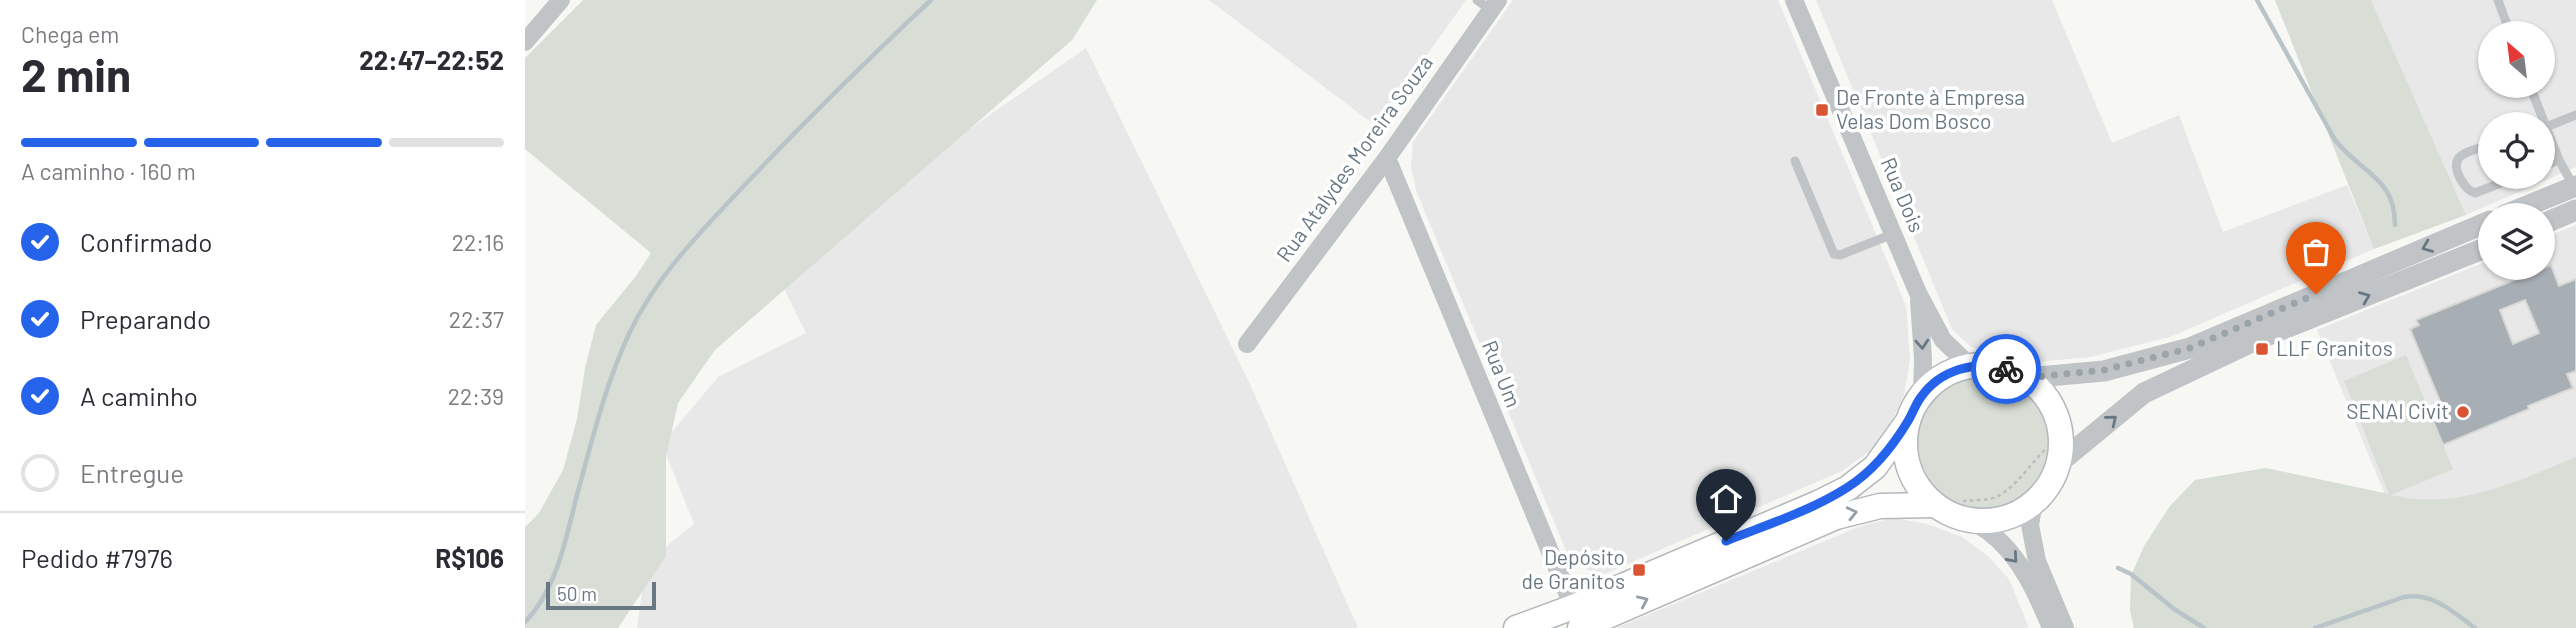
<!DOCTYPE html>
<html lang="pt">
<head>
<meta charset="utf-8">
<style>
	body { margin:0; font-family:Barlow,sans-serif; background:#f7f7f7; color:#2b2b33; height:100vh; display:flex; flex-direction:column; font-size:26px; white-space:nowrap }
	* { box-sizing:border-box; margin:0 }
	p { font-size:23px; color:#7c7c81 }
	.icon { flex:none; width:38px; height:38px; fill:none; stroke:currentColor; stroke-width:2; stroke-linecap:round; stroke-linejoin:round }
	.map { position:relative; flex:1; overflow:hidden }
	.sheet { display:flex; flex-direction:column; background:#fff; width:525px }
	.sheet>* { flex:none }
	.needle { width:46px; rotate:332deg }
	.buttons { position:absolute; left:1953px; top:21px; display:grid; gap:14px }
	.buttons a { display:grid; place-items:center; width:77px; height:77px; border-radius:50%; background:#fff; box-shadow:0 2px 5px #0004; font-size:35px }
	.scale { position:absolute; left:21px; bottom:18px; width:110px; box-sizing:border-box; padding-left:7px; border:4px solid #687883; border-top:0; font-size:19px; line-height:24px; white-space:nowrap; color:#687883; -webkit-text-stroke:5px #fff; paint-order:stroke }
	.pin { position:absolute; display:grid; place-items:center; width:60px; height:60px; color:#fff; margin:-72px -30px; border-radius:50% 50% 50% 0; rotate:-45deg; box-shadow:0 0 7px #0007 }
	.pin .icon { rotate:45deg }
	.courier { position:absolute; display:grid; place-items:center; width:70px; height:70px; margin:-35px; border:5px solid #2563eb; border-radius:50%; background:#fff; color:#222; box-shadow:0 2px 9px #0007 }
	.head em { font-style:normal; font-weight:700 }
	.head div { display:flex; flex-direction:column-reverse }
	.head { display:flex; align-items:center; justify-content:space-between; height:119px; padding:0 21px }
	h1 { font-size:46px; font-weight:700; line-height:52px }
	.bar { display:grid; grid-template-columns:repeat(4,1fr); gap:10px 7px; align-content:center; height:84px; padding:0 21px }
	.bar i { height:9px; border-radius:5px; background:#e1e1e2 }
	.bar .on { background:#2563eb }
	.bar p { grid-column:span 4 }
	.line { display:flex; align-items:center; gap:18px; padding:0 21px; border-top:2px solid #e1e1e2 }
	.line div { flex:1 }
	ol { padding:0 21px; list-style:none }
	li { display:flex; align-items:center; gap:21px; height:77px }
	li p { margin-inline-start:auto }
	li .icon { padding:7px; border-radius:50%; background:#2563eb; color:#fff; stroke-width:4 }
	li:last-child { color:#7c7c81 }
	li i { width:38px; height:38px; border:4px solid #e1e1e2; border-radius:50% }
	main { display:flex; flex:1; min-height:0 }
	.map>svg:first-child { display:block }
	.built { fill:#e7e8e7; fill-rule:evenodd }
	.green { fill:#d8ddd5 }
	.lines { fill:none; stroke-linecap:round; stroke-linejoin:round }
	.stream { stroke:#b9c4c8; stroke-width:4.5 }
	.building { fill:#a8afb4; stroke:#d8d8d6; stroke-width:2; fill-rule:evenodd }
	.secondary-casing { stroke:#b3b8bc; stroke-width:27 }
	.path { stroke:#babdbf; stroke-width:2.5; stroke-dasharray:3.5 3.5; stroke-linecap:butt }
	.service { stroke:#c0c4c7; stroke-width:9 }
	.minor { stroke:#c0c4c7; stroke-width:18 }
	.tertiary { stroke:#c0c4c7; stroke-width:21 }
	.secondary { stroke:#fff; stroke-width:24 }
	.oneway { stroke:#687883 }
	.oneway2 { stroke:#95a0a8 }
	.done { stroke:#9aa4ab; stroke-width:7; stroke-dasharray:0 12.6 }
	.route { stroke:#2563eb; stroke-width:9 }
	.poi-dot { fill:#d95432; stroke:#fff; stroke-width:2.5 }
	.labels { text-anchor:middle; stroke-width:7; stroke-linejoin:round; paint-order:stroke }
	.poi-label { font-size:21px; fill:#687883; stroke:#fff; text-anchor:start }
	.street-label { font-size:21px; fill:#687883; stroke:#fff }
</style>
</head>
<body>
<main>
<section class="sheet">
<div class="head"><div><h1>2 min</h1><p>Chega em</p></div><em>22:47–22:52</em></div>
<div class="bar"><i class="on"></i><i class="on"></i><i class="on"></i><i></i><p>A caminho · 160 m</p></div>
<ol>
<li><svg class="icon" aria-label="check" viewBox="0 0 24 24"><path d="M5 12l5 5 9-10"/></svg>Confirmado<p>22:16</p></li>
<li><svg class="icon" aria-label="check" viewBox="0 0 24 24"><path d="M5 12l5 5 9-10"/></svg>Preparando<p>22:37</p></li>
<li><svg class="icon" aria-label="check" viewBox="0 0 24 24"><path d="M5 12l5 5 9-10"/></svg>A caminho<p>22:39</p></li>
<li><i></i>Entregue</li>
</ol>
<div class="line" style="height:91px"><div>Pedido #7976</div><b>R$106</b></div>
</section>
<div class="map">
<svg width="2051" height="628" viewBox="0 0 2051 628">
	<rect width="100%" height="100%" fill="#f7f7f4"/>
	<!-- built -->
	<g class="built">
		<polygon points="684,0 941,0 851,126"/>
		<polygon points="988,0 1253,0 1381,306 1385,360 1379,395 1364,427 1351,447 1317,471 1075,576 1045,560 892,193 886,167 888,142"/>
		<polygon points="1291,0 1527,0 1587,143 1654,115 1698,232 1822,185 1849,249 1645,337 1565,357 1511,362 1446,347 1427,329"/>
		<path d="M1846 0H2051V167L1941 215ZM1965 33H2018V86H1965ZM1965 124H2018V177H1965Z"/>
		<polygon points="561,48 723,380 833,628 112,628 121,563 169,524 137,444 193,377 281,333 248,266"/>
		<polygon points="2051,225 2051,493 1887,560 1792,330 1965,260 1965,268 2018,268 2018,238"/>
		<polygon points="1369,518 1402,524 1437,537 1463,556 1484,579 1504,628 1091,628 1336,526"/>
	</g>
	<!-- green -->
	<g class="green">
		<polygon points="58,0 572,0 547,40 190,350 153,403 141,456 141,556 93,628 0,628 0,527 14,513 38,470 52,419 60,368 71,325 111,276 126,253 0,149 0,58"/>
		<polygon points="1750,0 1846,0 1941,215 1849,249"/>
		<path d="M1881 355 1928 469 1866 495C1931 511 1993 481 2051 457V628H1609L1605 610 1606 576 1619 546 1645 506 1670 480 1741 468 1864 494 1819 381Z"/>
		<circle cx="1458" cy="443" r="65"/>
	</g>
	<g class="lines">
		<!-- stream -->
		<g class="stream">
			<path d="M1732 0 1810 140C1836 173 1870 177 1870 225"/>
			<polyline points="1593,568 1606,574 1649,609 1679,628"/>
			<path d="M0 622C32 589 41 538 52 495 67 441 80 385 104 334 130 278 173 235 214 191 276 125 340 62 406 0"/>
			<path d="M1790 628 1879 597C1908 592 1928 612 1950 628"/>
		</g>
	</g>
	<!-- building -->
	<path class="building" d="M2026 265 2034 286 2051 279V371L2042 374 2048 388 2003 406 2004 409 1918 445 1906 416 1919 411 1885 329 1894 325 1891 320ZM2000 300 2014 333 1988 344 1975 310Z"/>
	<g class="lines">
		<!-- secondary casing -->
		<g class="secondary-casing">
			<g id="secondary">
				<circle cx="1458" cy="443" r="78"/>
				<polyline points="991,628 1048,607 1293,503 1323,488 1350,467 1383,421"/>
				<polyline points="1055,628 1311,517 1355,506 1410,505"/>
			</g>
		</g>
		<!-- path -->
		<path class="path" d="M1438 501C1448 500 1461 501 1471 497 1496 485 1508 456 1531 441"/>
		<!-- service -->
		<g class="service">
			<polyline points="952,0 966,10"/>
			<polyline points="1973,0 1985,33"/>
			<polyline points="2005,86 2034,160 2049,187"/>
			<polyline points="2021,127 2051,115"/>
			<path d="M1965 145C1957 148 1938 151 1933 159 1927 170 1940 190 1950 193L1991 177"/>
			<polyline points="2018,152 2023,164"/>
			<polyline points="1270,161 1309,254 1315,255 1368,234"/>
			<polyline points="2018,166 2034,160"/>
		</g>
		<!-- minor -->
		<g class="minor">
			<polyline points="1269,0 1393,293 1418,340 1445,366"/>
			<polyline points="0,42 36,0"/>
			<polyline points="862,158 1048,607"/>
			<polyline points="1394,300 1398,359 1397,396"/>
			<polyline points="722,344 862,158 973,0"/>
			<polyline points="1509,502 1505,525 1512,561 1540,628"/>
			<path d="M1434 517C1444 522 1456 525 1464 532 1495 555 1512 594 1526 628"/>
		</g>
		<!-- tertiary -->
		<g class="tertiary">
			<polyline points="1980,215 2051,186"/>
			<polyline points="2018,224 2051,210"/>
			<polyline points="1501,378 1579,371 1665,348 1965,221"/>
			<polyline points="1534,463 1619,393 1731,340 1965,246"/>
		</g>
		<!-- secondary -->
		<use href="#secondary" class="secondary"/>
	</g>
	<!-- one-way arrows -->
	<defs><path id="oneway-chevron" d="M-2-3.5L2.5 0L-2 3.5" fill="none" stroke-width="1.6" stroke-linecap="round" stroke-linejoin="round" transform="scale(1.75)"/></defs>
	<g class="oneway">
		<use href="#oneway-chevron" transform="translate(1902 247) rotate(158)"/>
		<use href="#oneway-chevron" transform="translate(1840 297) rotate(-22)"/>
		<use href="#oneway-chevron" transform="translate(1397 344) rotate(86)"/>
		<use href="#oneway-chevron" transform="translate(1587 420) rotate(-39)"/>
		<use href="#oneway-chevron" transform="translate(1488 558) rotate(49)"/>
	</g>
	<g class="oneway2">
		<use href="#oneway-chevron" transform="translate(1327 513) rotate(-13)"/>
		<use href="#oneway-chevron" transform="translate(1118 601) rotate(-24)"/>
	</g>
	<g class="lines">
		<!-- done -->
		<polyline class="done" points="1481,369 1501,378 1579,370 1665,348 1791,294"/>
		<!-- route -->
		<path class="route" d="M1201 541C1241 525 1286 511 1323 487 1348 471 1368 446 1383 421 1388 413 1390 405 1396 397 1415 370 1450 360 1481 369"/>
	</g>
	<!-- markers -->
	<g class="poi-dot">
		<rect x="1290" y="103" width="14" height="14" rx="3.5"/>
		<rect x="1730" y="342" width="14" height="14" rx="3.5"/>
		<circle cx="1938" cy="412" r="7"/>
		<rect x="1107" y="563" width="14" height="14" rx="3.5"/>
	</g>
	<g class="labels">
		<!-- poi labels -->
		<g class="poi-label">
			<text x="1311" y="105">De Fronte à Empresa<tspan x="1311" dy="24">Velas Dom Bosco</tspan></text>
			<text x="1751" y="356">LLF Granitos</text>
			<text x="1924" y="419" text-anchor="end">SENAI Civit</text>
			<text x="1100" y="565" text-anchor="end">Depósito<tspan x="1100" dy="24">de Granitos</tspan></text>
		</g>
		<!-- street labels -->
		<g class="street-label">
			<text transform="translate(830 159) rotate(-54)" y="7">Rua Atalydes Moreira Souza</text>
			<text transform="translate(1377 195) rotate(67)" y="7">Rua Dois</text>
			<text transform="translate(976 374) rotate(68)" y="7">Rua Um</text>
		</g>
	</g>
</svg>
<div class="buttons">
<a><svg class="needle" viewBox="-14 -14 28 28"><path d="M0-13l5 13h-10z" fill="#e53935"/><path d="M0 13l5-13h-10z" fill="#7c7c81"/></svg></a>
<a><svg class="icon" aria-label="locate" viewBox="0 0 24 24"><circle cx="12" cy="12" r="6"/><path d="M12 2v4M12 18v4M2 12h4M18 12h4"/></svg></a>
<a><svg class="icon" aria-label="layers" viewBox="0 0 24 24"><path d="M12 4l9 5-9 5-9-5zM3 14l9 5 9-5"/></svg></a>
</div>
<div class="scale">50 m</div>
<div class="pin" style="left:1791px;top:294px;background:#ea580c"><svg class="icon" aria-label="bag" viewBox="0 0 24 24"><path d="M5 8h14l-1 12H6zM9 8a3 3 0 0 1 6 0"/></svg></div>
<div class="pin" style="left:1201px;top:541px;background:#1f2937"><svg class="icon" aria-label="home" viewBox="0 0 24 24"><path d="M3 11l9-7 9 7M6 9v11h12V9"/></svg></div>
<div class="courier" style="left:1481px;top:369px"><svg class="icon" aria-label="bike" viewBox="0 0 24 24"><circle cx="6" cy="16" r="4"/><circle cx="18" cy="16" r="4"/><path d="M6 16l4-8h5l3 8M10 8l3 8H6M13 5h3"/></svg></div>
</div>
</main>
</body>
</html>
